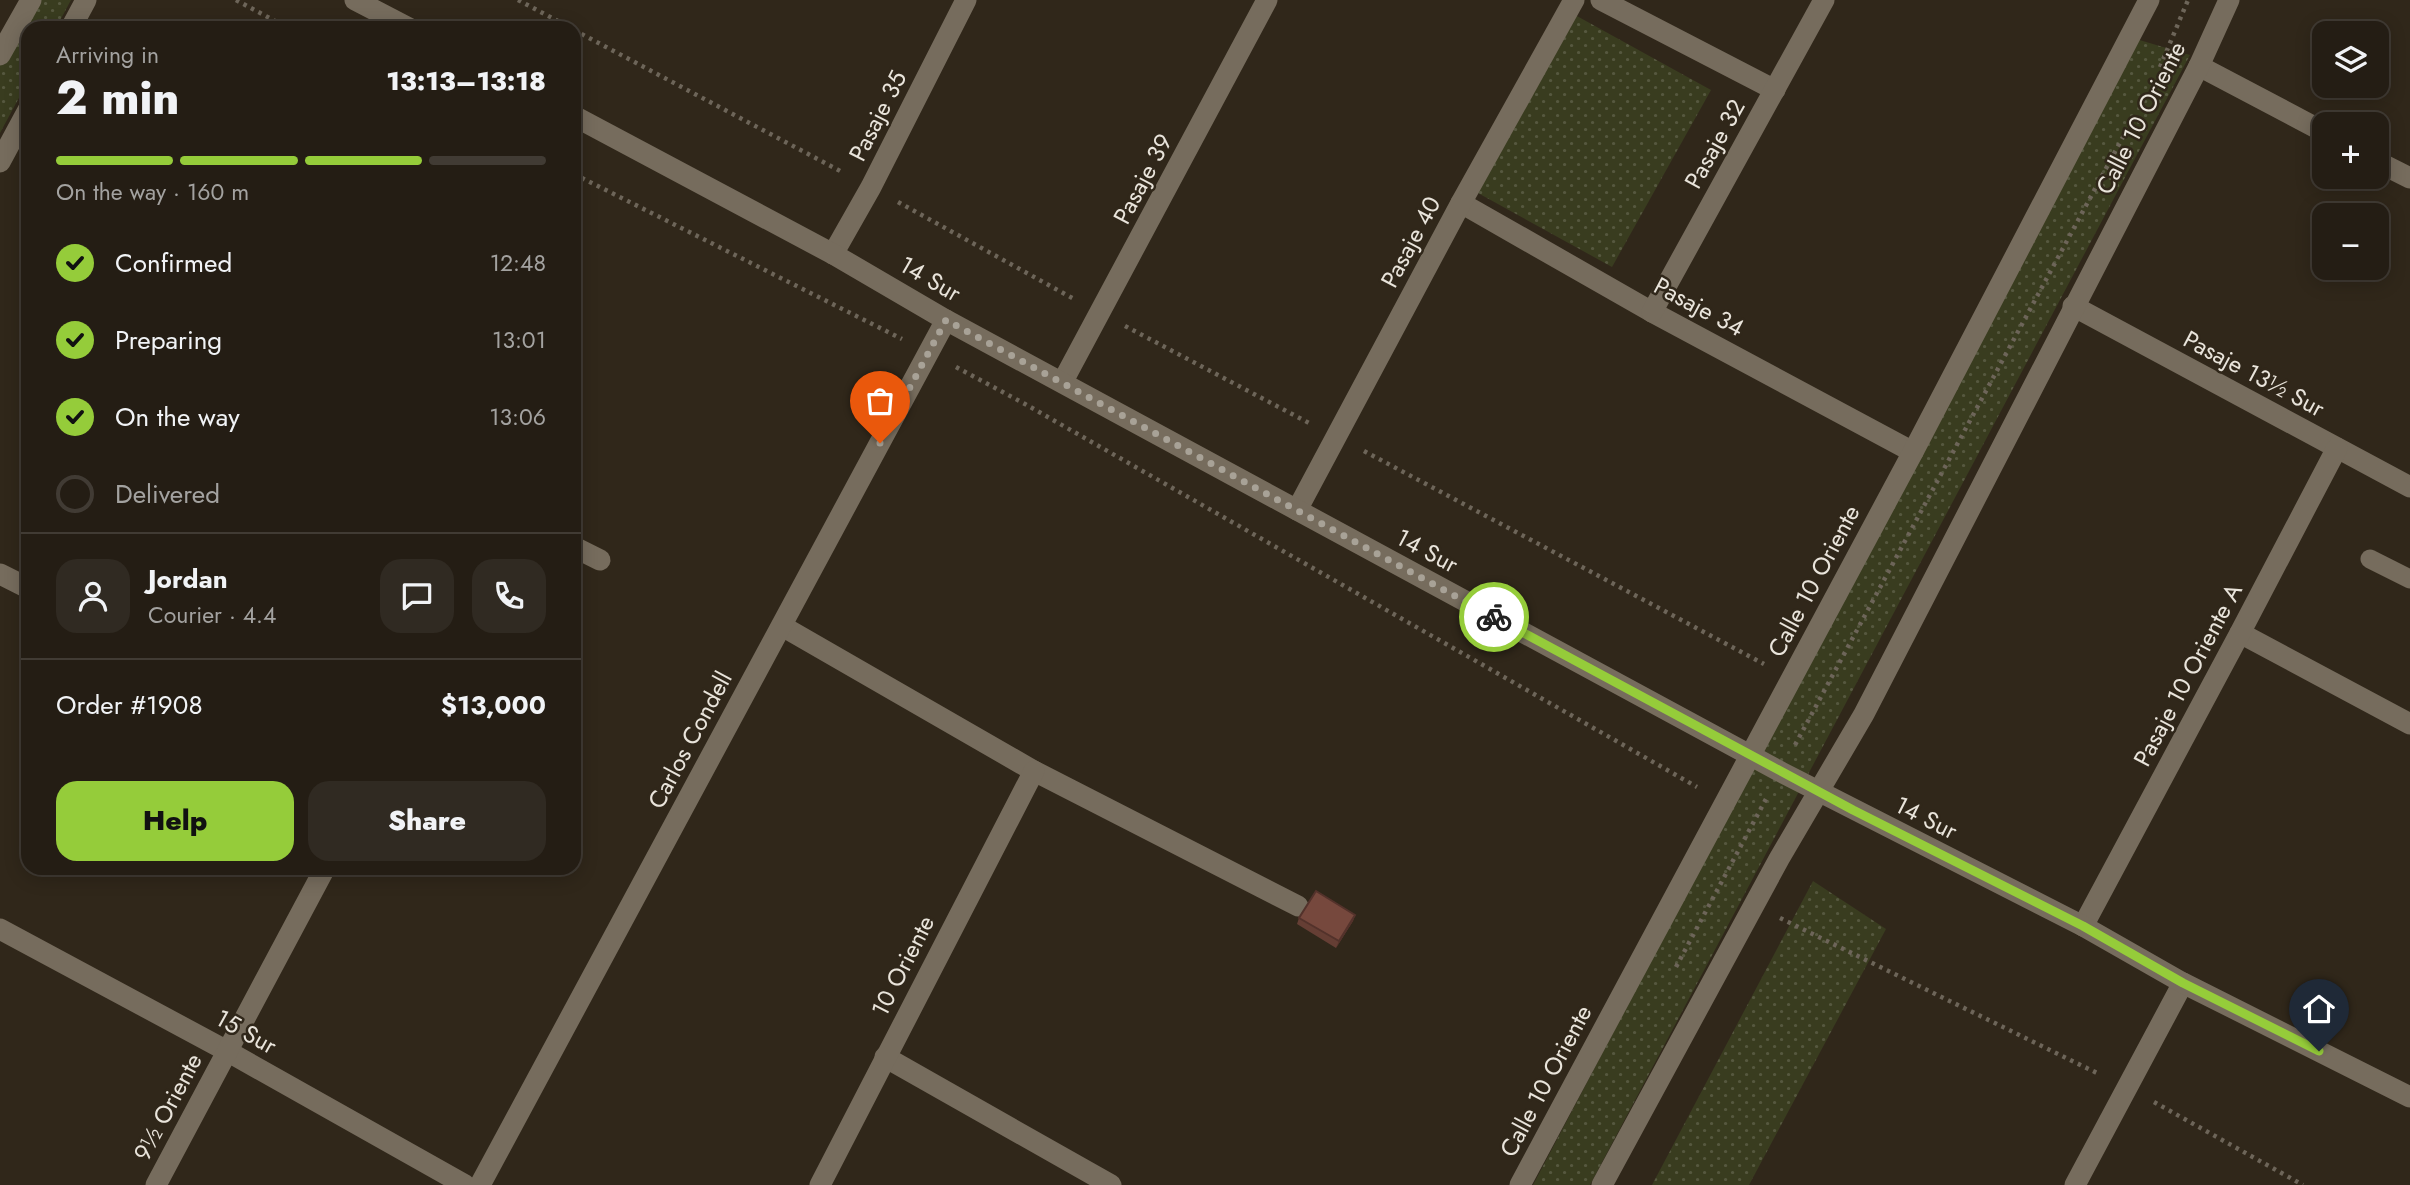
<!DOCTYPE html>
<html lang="en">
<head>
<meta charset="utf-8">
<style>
	body { margin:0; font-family:Jost,sans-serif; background:#302a22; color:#f1f3f6; height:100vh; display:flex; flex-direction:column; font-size:26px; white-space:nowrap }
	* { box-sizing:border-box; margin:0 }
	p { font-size:23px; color:#a3a2a0 }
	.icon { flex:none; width:38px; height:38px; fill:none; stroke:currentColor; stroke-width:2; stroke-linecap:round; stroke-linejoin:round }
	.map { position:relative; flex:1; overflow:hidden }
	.drawer { position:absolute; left:21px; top:21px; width:560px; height:854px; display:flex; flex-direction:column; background:#241d14; border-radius:21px; box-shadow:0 4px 18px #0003,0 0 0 2px #413b34 }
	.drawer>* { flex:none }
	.tools { position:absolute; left:2312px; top:21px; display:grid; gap:14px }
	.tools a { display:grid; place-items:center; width:77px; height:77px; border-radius:14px; background:#241d14; box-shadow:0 4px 18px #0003,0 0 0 2px #413b34; font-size:35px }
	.pin { position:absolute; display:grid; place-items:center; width:60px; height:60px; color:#fff; margin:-72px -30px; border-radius:50% 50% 50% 0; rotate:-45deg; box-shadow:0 0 7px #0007 }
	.pin .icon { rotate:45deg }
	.courier { position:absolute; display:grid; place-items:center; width:70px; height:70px; margin:-35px; border:5px solid #95cc3a; border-radius:50%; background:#fff; color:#222; box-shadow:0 2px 9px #0007 }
	.overview em { font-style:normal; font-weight:800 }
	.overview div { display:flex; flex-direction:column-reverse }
	.overview { display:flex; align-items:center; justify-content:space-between; height:119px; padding:0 35px }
	h1 { font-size:46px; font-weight:800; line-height:52px }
	.bar { display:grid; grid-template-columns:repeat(4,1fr); gap:10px 7px; align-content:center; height:84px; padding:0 35px }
	.bar i { height:9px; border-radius:5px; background:#413b34 }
	.bar .on { background:#95cc3a }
	.bar p { grid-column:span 4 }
	.line { display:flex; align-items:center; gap:18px; padding:0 35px; border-top:2px solid #413b34 }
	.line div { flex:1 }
	.round { display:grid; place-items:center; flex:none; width:74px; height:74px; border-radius:21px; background:#302a22 }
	ol { padding:0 35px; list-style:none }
	li { display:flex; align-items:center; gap:21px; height:77px }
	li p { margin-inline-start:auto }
	li .icon { padding:7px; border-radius:50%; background:#95cc3a; color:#111; stroke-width:4 }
	li:last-child { color:#a3a2a0 }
	li i { width:38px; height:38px; border:4px solid #413b34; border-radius:50% }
	.cta { display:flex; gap:14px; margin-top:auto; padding:14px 35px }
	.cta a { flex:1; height:80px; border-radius:21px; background:#95cc3a; color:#111; font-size:28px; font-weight:800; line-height:80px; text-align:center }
	.cta a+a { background:#302a22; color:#f1f3f6 }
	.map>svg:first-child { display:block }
	.grass { fill:url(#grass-dots) }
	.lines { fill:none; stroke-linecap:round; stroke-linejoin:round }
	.path { stroke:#6d6559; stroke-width:4.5; stroke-dasharray:3.5 5; stroke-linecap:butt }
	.lane { stroke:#766c5d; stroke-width:19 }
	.street { stroke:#766c5d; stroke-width:21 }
	.secondary { stroke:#766c5d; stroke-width:21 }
	.wall { fill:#653e34 }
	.shaded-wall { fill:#53322b }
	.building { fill:#76483d; stroke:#53322b; stroke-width:2 }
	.done { stroke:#a8a297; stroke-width:7; stroke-dasharray:0 12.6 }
	.route { stroke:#95cc3a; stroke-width:9 }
	.labels { text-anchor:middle; stroke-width:5; stroke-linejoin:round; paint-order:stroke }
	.street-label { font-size:24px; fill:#e9e4db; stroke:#30271a }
</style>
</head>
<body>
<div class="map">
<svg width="2410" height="1185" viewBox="0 0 2410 1185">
	<defs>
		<pattern id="grass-dots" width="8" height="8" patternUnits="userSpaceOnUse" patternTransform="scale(1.75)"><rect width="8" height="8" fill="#393c1f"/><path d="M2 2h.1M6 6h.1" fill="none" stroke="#56583f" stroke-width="1.8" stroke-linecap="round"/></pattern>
	</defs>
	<rect width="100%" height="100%" fill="#30271a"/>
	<!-- grass -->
	<g class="grass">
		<polygon points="21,0 71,0 56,28 28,28 28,81 0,133 0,40"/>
		<polygon points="1566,10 1711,90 1612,267 1467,187"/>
		<polygon points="2136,39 2190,55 1590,1185 1533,1185"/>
		<polygon points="1813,881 1886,929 1749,1185 1652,1185"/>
	</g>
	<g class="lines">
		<!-- path -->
		<g class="path">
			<polyline points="236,0 288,28"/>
			<polyline points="518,0 571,28"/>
			<polyline points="574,30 844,173"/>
			<polyline points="2160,67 2188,0"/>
			<polyline points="574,174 902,339"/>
			<polyline points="898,202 1074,299"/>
			<polyline points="1125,326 1309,423"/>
			<polyline points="956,367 1025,404 1697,787"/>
			<polyline points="1364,451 1764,664"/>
			<polyline points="1795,745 2130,124"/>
			<polyline points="1780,918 2099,1074"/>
			<polyline points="1676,967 1766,799"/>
			<polyline points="2154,1102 2303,1185"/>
		</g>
		<!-- lane -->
		<polyline class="lane" points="2370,559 2410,579"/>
		<!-- street -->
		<g class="street">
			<polyline points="1601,0 1775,90"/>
			<polyline points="2199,66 2324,132"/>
			<polyline points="2376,161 2410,178"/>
			<polyline points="1461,203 1652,312 1913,452"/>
			<polyline points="833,254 871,187 966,0"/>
			<polyline points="2073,306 2410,487"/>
			<polyline points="1652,312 1824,0"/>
			<polyline points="1063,381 1267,0"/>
			<polyline points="1297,510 1461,203 1574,0"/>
			<polyline points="574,547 600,560"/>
			<polyline points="0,574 28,588"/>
			<polyline points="782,626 1034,771 1298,906"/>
			<polyline points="2240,633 2410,724"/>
			<polyline points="2083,926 2240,633 2337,448"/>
			<polyline points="0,929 227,1051 465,1185"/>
			<polyline points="885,1057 1111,1185"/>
			<polyline points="156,1185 325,868"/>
			<polyline points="480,1185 946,320"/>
			<polyline points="820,1185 1034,771"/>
			<polyline points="2075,1185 2183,983"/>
		</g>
		<!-- secondary -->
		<g class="secondary">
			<polyline points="355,0 409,28"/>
			<polyline points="71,28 86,0"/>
			<polyline points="0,55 31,0"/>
			<polyline points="574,116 833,254 946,320 1781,772 2083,926 2183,983 2410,1097"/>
			<polyline points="0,162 28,110"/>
			<polyline points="1520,1185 1913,452 2149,0"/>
			<polyline points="1602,1185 1779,859 1864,714 2199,66 2229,0"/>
		</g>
	</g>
	<!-- wall -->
	<polygon class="wall" points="1355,915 1353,921 1336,948 1297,924 1299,918"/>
	<!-- shaded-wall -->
	<polygon class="shaded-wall" points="1355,915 1353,921 1336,948 1339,941"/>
	<!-- building -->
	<polygon class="building" points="1316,891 1355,915 1339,941 1299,918"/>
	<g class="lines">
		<!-- done -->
		<polyline class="done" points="880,443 946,320 1494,617"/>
		<!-- route -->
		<polyline class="route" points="1494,617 1853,810 2083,926 2183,983 2319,1051"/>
	</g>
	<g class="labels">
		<!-- street labels -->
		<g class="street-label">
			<text transform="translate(878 116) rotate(-63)" y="8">Pasaje 35</text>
			<text transform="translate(2141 118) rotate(-63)" y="8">Calle 10 Oriente</text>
			<text transform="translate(1715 144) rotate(-61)" y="8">Pasaje 32</text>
			<text transform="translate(1143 179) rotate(-62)" y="8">Pasaje 39</text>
			<text transform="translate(1411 242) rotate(-62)" y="8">Pasaje 40</text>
			<text transform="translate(930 279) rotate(30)" y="8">14 Sur</text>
			<text transform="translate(1699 307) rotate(28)" y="8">Pasaje 34</text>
			<text transform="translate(2254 374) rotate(28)" y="8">Pasaje 13½ Sur</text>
			<text transform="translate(1427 551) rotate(28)" y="8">14 Sur</text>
			<text transform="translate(1814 581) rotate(-62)" y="8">Calle 10 Oriente</text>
			<text transform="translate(2188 675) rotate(-62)" y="8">Pasaje 10 Oriente A</text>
			<text transform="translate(690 740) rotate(-62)" y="8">Carlos Condell</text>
			<text transform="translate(1926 818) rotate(27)" y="8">14 Sur</text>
			<text transform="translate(903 966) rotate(-63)" y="8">10 Oriente</text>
			<text transform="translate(246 1032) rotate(29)" y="8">15 Sur</text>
			<text transform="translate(1546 1081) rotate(-62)" y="8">Calle 10 Oriente</text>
			<text transform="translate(168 1107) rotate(-62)" y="8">9½ Oriente</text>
		</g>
	</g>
</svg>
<div class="tools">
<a><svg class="icon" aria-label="layers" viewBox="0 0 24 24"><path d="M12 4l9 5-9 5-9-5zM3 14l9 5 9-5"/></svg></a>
<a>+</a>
<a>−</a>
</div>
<div class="pin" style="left:880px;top:443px;background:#ea580c"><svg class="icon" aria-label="bag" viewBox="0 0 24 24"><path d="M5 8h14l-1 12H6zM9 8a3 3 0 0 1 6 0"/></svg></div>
<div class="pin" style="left:2319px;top:1051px;background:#1f2937"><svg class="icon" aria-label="home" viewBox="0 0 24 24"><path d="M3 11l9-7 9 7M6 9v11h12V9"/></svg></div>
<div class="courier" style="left:1494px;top:617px"><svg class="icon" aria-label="bike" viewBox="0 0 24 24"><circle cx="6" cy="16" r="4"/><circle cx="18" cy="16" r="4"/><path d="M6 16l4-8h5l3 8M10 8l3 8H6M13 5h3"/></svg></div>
<section class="drawer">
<div class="overview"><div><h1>2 min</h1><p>Arriving in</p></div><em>13:13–13:18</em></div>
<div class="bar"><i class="on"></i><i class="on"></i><i class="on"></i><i></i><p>On the way · 160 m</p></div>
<ol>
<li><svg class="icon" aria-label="check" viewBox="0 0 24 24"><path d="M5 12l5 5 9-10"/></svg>Confirmed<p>12:48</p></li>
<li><svg class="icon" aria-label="check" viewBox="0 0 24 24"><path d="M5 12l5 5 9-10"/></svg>Preparing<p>13:01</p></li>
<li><svg class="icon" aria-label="check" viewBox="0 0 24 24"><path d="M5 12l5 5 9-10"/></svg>On the way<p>13:06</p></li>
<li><i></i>Delivered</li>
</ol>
<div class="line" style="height:126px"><a class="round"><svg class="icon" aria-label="person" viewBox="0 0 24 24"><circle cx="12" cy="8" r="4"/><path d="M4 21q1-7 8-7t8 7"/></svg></a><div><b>Jordan</b><p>Courier · 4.4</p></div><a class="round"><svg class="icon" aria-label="chat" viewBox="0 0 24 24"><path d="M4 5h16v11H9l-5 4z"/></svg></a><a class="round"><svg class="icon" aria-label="phone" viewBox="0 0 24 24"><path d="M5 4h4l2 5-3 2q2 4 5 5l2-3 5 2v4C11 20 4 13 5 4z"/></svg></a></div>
<div class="line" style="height:91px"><div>Order #1908</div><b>$13,000</b></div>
<div class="cta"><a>Help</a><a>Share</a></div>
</section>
</div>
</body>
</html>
